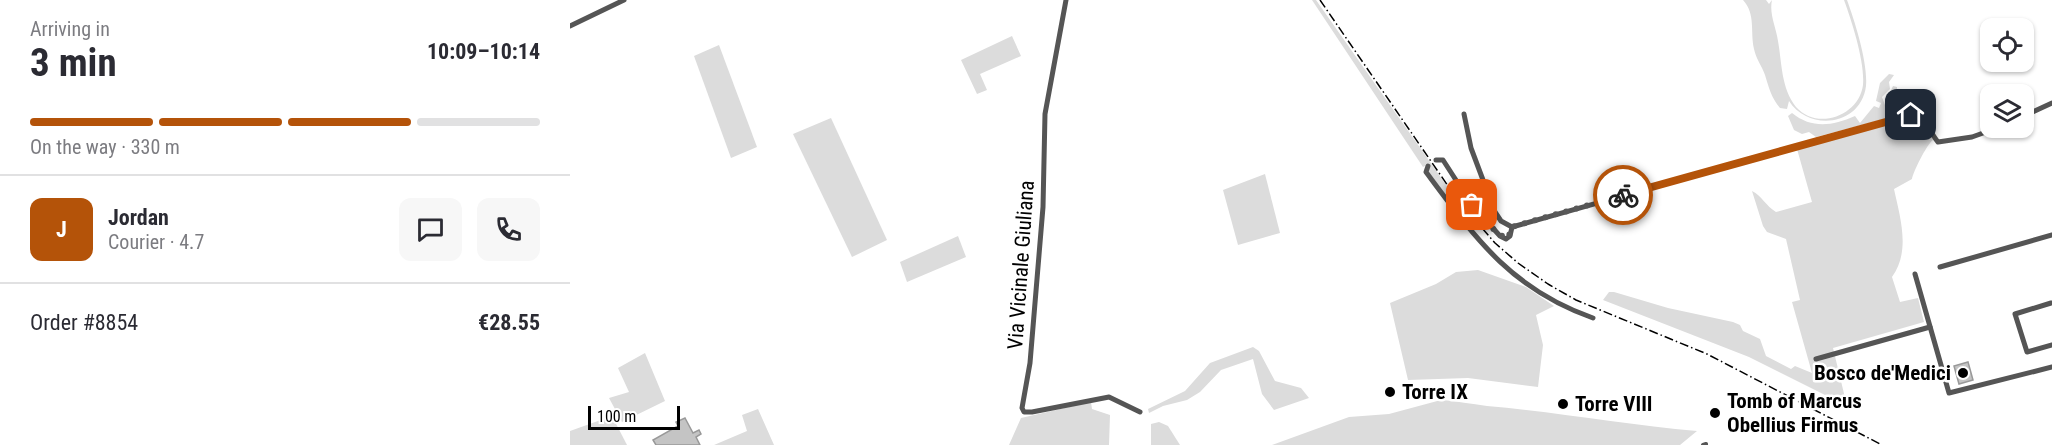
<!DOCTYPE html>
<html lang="en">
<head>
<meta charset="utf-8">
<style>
	body { margin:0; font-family:"Roboto Condensed",sans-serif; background:#f7f7f7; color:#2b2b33; height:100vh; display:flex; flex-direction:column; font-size:22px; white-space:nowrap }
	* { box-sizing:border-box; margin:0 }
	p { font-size:20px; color:#7c7c81 }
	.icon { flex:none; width:33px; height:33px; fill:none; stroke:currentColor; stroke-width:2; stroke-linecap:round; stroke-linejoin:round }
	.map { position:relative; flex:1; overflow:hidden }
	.drawer { display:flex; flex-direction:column; background:#fff; width:570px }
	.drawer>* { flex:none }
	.fabs { position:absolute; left:1410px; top:18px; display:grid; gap:12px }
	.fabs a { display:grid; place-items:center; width:54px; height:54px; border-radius:12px; background:#fff; box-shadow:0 2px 4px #0004; font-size:30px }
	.scale { position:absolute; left:18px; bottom:15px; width:92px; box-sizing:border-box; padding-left:6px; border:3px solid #000; border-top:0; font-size:16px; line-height:21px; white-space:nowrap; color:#000; -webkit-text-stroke:4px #fff; paint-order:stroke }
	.pin { position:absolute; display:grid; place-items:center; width:51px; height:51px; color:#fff; margin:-26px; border-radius:12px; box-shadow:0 3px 9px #0006 }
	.courier { position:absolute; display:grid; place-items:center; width:60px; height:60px; margin:-30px; border:4px solid #b45309; border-radius:50%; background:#fff; color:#222; box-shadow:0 2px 8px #0007 }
	.headline em { font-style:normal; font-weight:700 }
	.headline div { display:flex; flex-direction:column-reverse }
	.headline { display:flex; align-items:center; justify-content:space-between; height:102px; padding:0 30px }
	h1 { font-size:39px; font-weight:700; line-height:45px }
	.bar { display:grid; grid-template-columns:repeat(4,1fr); gap:9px 6px; align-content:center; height:72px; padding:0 30px }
	.bar i { height:8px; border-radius:4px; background:#e1e1e2 }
	.bar .on { background:#b45309 }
	.bar p { grid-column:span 4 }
	.line { display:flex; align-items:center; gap:15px; padding:0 30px; border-top:2px solid #e1e1e2 }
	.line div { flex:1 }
	.round { display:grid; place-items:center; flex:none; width:63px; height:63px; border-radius:12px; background:#f7f7f7 }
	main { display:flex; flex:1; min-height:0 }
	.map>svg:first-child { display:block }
	.green { fill:#dcdcdc }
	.building { fill:#c4c4c4; stroke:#999; stroke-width:1.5 }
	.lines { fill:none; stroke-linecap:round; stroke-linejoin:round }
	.pedestrian { stroke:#555; stroke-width:4 }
	.minor { stroke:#555; stroke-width:5 }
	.rail { stroke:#000; stroke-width:1.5; stroke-dasharray:9 3 1.5 3; stroke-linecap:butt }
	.done { stroke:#595959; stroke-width:6; stroke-dasharray:0 10.8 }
	.route { stroke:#b45309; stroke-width:8 }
	.poi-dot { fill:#000; stroke:#fff; stroke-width:2 }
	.labels { text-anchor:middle; stroke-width:5; stroke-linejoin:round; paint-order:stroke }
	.street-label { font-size:21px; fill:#000; stroke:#fff }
	.poi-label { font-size:21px; font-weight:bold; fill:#000; stroke:#fff; text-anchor:start }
</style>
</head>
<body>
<main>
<section class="drawer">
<div class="headline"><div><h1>3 min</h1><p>Arriving in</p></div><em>10:09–10:14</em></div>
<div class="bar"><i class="on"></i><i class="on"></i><i class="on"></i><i></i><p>On the way · 330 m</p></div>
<div class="line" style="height:108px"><b class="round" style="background:#b45309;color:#fff">J</b><div><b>Jordan</b><p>Courier · 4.7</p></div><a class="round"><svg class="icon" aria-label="chat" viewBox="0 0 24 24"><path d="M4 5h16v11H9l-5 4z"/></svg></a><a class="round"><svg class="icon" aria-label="phone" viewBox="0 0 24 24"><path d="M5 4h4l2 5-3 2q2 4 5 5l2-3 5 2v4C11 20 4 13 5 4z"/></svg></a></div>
<div class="line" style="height:78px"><div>Order #8854</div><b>€28.55</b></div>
</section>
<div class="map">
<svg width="1482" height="445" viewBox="0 0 1482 445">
	<rect width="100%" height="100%" fill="#fff"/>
	<!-- green -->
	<g class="green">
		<polygon points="742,0 746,0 903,223 900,226 857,170 857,165 853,167"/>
		<path d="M1173 0H1196L1199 4 1202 0C1199 14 1206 27 1208 41 1212 63 1211 88 1226 107 1247 131 1289 116 1293 85 1295 62 1282 22 1274 0H1277C1285 22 1298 63 1296 86 1291 126 1239 132 1219 101L1217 109 1210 108C1201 97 1199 88 1195 75 1192 66 1186 59 1184 49 1180 32 1186 14 1173 0Z"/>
		<polygon points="442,36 451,56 410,74 417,90 407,94 391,60"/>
		<polygon points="149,45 187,147 161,158 124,56"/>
		<path d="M1319 74 1324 75 1319 82 1320 89 1312 97 1319 116 1318 118 1246 137 1239 132 1232 134 1224 130 1218 116 1222 113C1242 129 1262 126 1285 116L1290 123 1304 106 1309 108 1311 103 1306 101 1310 83Z"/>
		<path d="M1323 86 1327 87V97L1334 100 1332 104 1334 109 1342 107V104L1346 105 1345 110 1329 115 1322 114C1315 101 1318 97 1323 86Z"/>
		<path d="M1340 117 1351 120 1363 140C1357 144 1343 172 1342 179L1324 189C1330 217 1341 251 1322 277L1330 302 1348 298 1354 322 1263 348 1277 406 1179 357 1033 300 1039 292H1044L1098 308 1163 322 1170 325 1173 331 1190 339 1196 356 1221 369 1225 366 1242 373 1222 302 1230 300 1216 239 1197 232 1193 226 1182 191C1192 196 1196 206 1206 212L1242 202 1227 149Z"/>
		<polygon points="261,118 317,240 282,257 223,134"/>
		<polygon points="695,174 710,233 668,245 653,190"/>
		<polygon points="388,236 396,257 337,282 330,262"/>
		<polygon points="908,270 956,287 984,306 966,315 973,345 968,387 898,378 838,380 820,303 866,284 886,272"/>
		<polygon points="683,347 689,351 705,381 731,388 739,398 704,410 692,394 683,359 651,370 630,392 617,400 593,406 579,413 578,409 615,391 640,363"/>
		<polygon points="75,353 95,401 52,422 39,398 59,392 48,368"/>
		<path d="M871 400C887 401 901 404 917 406 987 412 1057 425 1127 431L1110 445H702L779 417 819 414Z"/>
		<polygon points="521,402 522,409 540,415 539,445 439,445 451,418"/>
		<polygon points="188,409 204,445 144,445 177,431 172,415"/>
		<polygon points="42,416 57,445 0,445 0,431"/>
		<polygon points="589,422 598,426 610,445 581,445 581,424"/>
	</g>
	<!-- building -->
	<g class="building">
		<polygon points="1398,362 1403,380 1389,384 1384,366"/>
		<polygon points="115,418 123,433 129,430 131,434 126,437 130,445 86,445 83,440 108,426 106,422"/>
	</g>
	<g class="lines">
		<!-- pedestrian -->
		<polyline class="pedestrian" points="1133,445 1136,444"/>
		<!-- minor -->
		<g class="minor">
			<polyline points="496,0 475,114 473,207 460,363 452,408 454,412 462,412 539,397 570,412"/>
			<polyline points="0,26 54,0"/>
			<path d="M894 114 901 148 925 212 931 221 942 227 1341 115C1355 115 1360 133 1368 142L1402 137 1427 128"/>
			<polyline points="1454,116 1482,103"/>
			<polyline points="866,160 873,160 902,205 930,236 936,239 940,236 942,227"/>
			<path d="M858 166 856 172C906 239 941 289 1023 318"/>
			<polyline points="1370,267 1482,235"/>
			<polyline points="1345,274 1379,393 1482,367"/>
			<polyline points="1481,303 1445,314 1457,352 1482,345"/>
			<polyline points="1246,359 1360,327"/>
		</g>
		<!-- rail -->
		<polyline class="rail" points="750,0 887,199 925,243 948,263 978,284 1006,300 1137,354 1312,445"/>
	</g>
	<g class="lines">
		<!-- done -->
		<polyline class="done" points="902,205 917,224 936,239 942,231 942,227 1053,195"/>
		<!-- route -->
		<polyline class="route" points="1053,195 1341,115"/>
	</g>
	<!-- markers -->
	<g class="poi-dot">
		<circle cx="1393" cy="373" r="6"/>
		<circle cx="820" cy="392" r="6"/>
		<circle cx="993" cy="404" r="6"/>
		<circle cx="1145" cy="413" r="6"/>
	</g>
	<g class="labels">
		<!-- street labels -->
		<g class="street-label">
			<text transform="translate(451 265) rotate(-86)" y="7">Via Vicinale Giuliana</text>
		</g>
		<!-- poi labels -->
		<g class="poi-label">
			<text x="1381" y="380" text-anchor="end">Bosco de'Medici</text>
			<text x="832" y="399">Torre IX</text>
			<text x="1157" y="408">Tomb of Marcus<tspan x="1157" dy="24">Obellius Firmus</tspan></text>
			<text x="1005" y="411">Torre VIII</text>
		</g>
	</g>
</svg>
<div class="fabs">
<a><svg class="icon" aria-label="locate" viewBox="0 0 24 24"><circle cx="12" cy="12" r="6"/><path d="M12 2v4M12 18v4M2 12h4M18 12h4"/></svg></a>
<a><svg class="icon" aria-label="layers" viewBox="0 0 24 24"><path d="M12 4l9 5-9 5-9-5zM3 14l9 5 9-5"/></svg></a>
</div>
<div class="scale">100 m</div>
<div class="pin" style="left:902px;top:205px;background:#ea580c"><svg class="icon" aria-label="bag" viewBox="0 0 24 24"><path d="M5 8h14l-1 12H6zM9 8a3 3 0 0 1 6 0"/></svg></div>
<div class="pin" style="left:1341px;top:115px;background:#1f2937"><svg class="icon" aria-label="home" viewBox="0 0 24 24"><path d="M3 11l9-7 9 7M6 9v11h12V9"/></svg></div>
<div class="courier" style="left:1053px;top:195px"><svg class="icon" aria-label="bike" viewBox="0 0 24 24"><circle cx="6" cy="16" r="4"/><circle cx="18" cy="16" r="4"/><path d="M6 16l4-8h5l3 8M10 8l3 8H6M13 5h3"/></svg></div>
</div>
</main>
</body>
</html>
